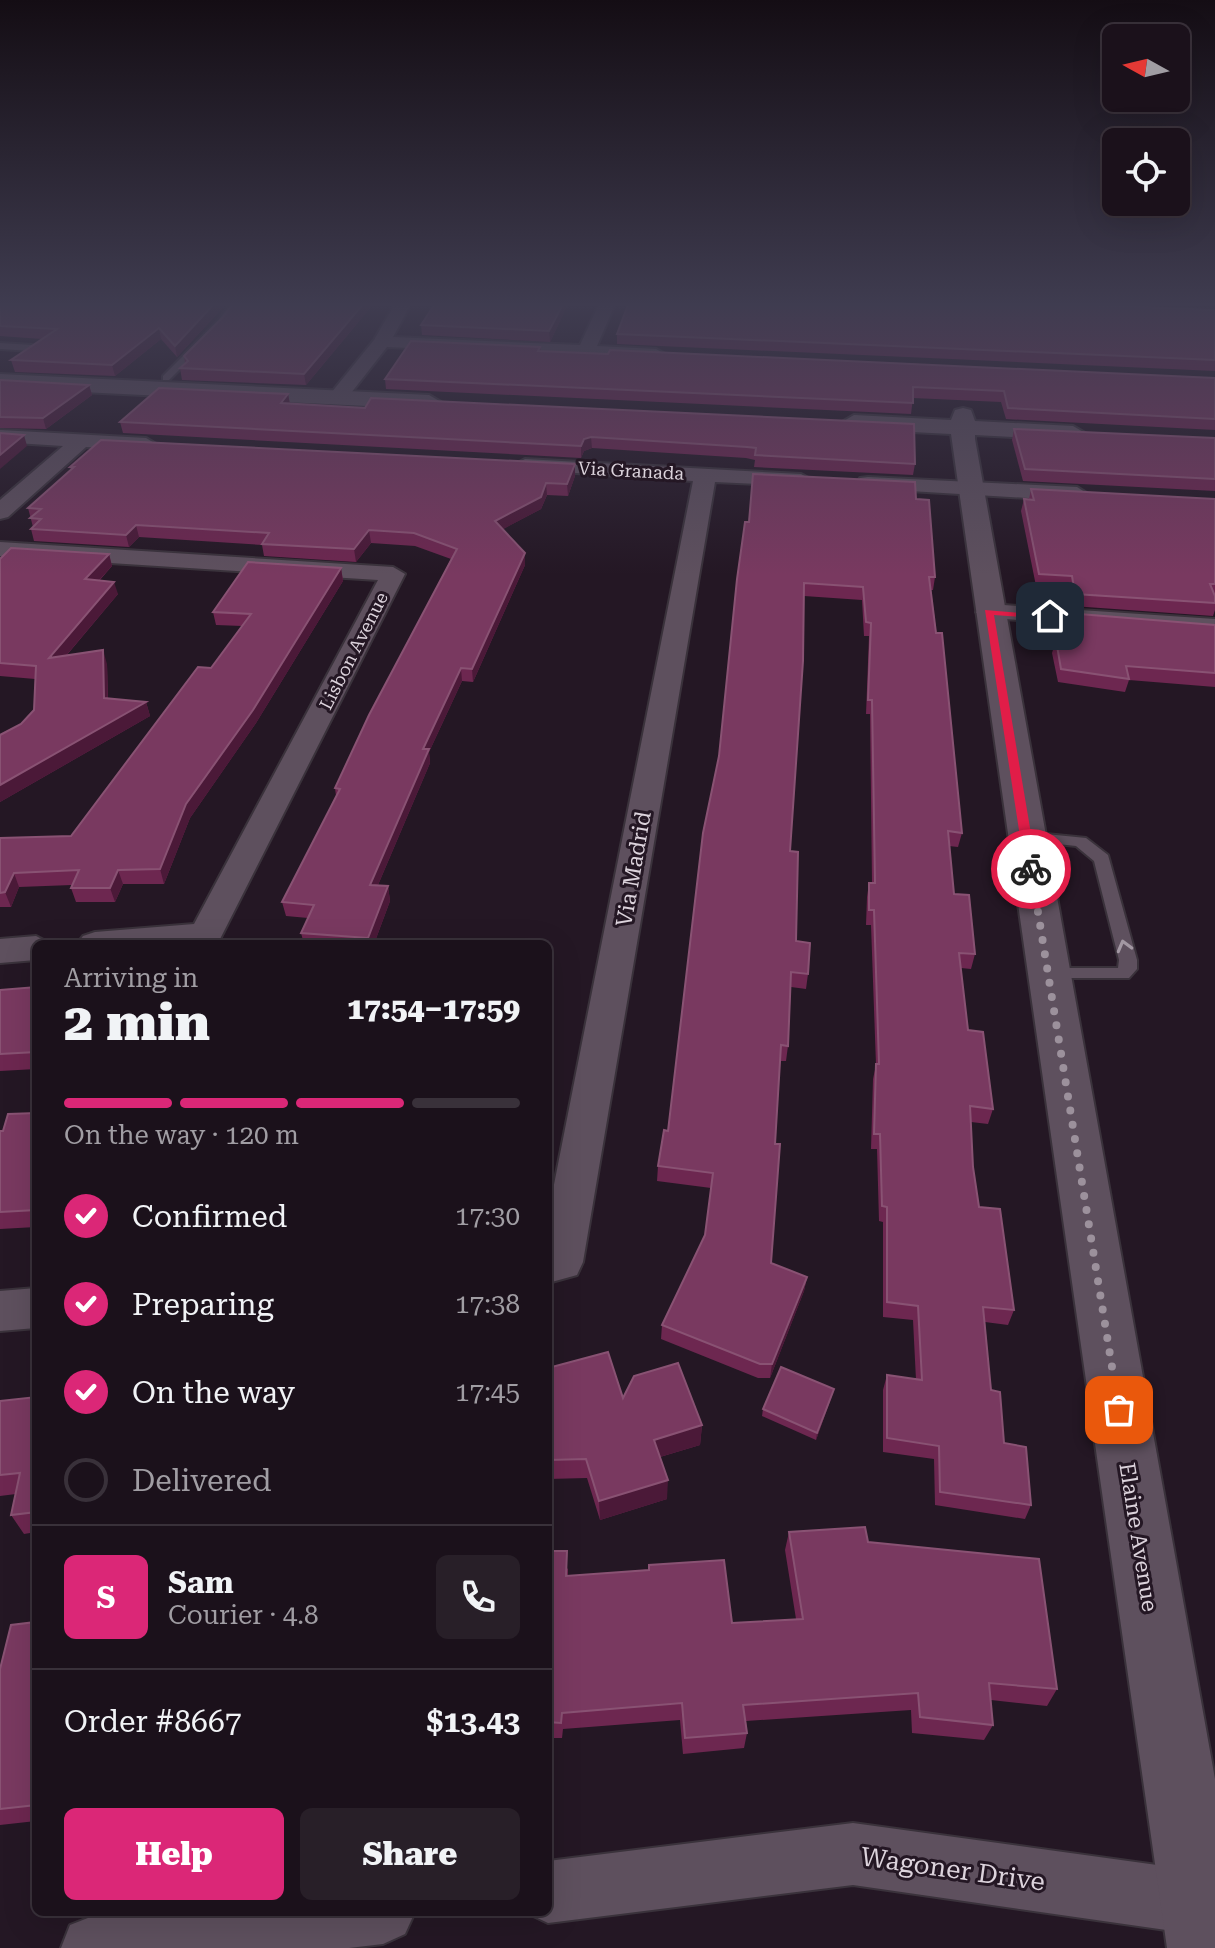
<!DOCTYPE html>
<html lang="en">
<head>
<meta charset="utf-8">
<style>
	body { margin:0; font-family:"Roboto Serif",serif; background:#281f28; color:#f1f3f6; height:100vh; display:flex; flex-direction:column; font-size:30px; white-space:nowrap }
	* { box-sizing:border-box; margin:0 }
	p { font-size:26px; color:#a09da3 }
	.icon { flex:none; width:44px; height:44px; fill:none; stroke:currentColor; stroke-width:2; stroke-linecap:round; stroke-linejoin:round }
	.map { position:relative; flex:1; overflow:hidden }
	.panel { position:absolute; left:32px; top:940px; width:520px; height:976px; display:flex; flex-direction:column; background:#1b111b; border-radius:12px; box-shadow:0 8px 32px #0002,0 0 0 2px #39313a }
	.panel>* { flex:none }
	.needle { width:52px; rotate:278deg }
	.fabs { position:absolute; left:1102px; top:24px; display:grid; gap:16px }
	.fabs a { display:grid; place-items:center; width:88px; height:88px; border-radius:12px; background:#1b111b; box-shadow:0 8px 32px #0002,0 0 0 2px #39313a; font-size:40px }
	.pin { position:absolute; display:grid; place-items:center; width:68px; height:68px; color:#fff; margin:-34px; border-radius:16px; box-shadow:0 4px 12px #0006 }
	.courier { position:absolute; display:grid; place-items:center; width:80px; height:80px; margin:-40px; border:6px solid #e11d48; border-radius:50%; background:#fff; color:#222; box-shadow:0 2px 10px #0007 }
	.summary em { font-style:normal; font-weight:800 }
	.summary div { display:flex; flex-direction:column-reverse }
	.summary { display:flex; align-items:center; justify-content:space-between; height:136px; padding:0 32px }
	h1 { font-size:52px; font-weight:800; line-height:60px }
	.bar { display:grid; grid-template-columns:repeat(4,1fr); gap:12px 8px; align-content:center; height:96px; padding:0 32px }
	.bar i { height:10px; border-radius:6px; background:#39313a }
	.bar .on { background:#db2777 }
	.bar p { grid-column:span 4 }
	.line { display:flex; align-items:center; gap:20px; padding:0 32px; border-top:2px solid #39313a }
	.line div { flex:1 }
	.round { display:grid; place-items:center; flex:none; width:84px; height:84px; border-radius:12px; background:#281f28 }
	ol { padding:0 32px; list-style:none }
	li { display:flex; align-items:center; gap:24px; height:88px }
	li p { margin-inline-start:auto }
	li .icon { padding:8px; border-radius:50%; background:#db2777; color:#fff; stroke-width:4 }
	li:last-child { color:#a09da3 }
	li i { width:44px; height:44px; border:4px solid #39313a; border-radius:50% }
	.button { display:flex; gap:16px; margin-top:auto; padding:16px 32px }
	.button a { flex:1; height:92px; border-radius:12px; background:#db2777; color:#fff; font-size:32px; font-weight:800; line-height:92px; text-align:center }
	.button a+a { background:#281f28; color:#f1f3f6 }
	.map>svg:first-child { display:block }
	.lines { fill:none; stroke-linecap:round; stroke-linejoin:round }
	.lane-casing { stroke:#3a323b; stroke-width:4 }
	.street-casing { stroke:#3a323b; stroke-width:4 }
	.secondary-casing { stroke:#3a323b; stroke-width:4 }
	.lane { fill:#5e505e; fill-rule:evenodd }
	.street { fill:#5e505e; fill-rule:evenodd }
	.secondary { fill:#5e505e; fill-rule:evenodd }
	.wall { fill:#6d2750 }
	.shaded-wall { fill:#4b1938 }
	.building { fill:#793960; stroke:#895273; stroke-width:2 }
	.oneway { stroke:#a398a3 }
	.route { fill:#e11d48 }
	.done { stroke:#9c919c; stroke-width:8; stroke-dasharray:0 14.4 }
	.labels { text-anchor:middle; stroke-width:6; stroke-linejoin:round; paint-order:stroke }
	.far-street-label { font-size:18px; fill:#dcd3dc; stroke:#241724 }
	.street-label { font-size:22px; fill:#dcd3dc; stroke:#241724 }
	.near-street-label { font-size:26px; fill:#dcd3dc; stroke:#241724 }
</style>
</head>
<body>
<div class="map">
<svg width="1215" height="1948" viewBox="0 0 1215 1948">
	<rect width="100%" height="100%" fill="#241724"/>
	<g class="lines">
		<!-- lane casing -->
		<g class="lane-casing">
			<g id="lane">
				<polygon points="232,302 240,302 224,325 169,380 163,380 163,376 218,321"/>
				<polygon points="0,343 32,345 36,348 32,351 0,349"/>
				<polygon points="1026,832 1086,838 1108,855 1137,960 1137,969 1129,978 1042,978 1039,974 1048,968 1118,968 1119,960 1094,861 1076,846 1020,840 1018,837 1020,834"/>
			</g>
		</g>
		<!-- street casing -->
		<g class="street-casing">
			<g id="street">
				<polygon points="396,302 412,302 393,337 580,345 600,302 616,302 597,346 656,349 665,354 656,359 387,347 344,402 330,402 327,398 374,340"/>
				<polygon points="0,430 146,438 156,444 146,450 86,447 8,517 0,519 0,500 63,446 0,442"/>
				<polygon points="525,459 801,474 812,480 801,486 715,482 583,1262 577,1275 548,1283 548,1215 693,481 518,469 514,465"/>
				<polygon points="868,477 1077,487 1088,494 1077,501 860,488 857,483 860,478"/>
				<polygon points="0,542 393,567 405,574 218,943 77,944 83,936 95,932 194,924 378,580 0,556"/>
				<polygon points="989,604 1215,619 1215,635 980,617 976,612"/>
				<polygon points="36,936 51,944 36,944 36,960 0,963 0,939"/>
				<polygon points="36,1288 36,1328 0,1331 0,1291"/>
				<polygon points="853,1823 1215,1873 1215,1937 853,1885 548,1923 525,1912 548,1912 548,1861"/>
				<polygon points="124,1912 415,1912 405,1934 383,1944 349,1948 61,1948 70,1925 93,1916"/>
			</g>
		</g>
		<!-- secondary casing -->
		<g class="secondary-casing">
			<g id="secondary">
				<polygon points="0,374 429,395 441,402 429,409 0,388"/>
				<polygon points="963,408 971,410 975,421 1073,426 1085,433 1073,440 975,435 975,439 1215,1779 1215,1948 1167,1948 951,434 854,429 842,422 854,415 951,420 955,410"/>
			</g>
		</g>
		<!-- lane -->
		<use href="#lane" class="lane"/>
		<!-- street -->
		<use href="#street" class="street"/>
		<!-- secondary -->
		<use href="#secondary" class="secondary"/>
	</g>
	<!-- wall -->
	<g class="wall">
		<polygon points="0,302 228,302 177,357 161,339 115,376 15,372 11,360 42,339 0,336"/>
		<polygon points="234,302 375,302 306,385 182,380 180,368 185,363 184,356 224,316"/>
		<polygon points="436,302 569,302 550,342 422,335 421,325"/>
		<polygon points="1112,302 1215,302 1215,304"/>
		<polygon points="1215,310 1215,371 617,344 617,334"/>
		<polygon points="540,347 541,351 608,354 1215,378 1215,430 1006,419 1001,402 913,398 911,414 386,389 385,379"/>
		<polygon points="0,380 89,385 92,395 46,429 0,428"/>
		<polygon points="288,394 290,404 365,408 915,464 913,475 754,467 755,460 746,458 592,448 584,451 581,458 123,433 120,422"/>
		<polygon points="1014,429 1215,438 1215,491 1023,481 1012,440"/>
		<polygon points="70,467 575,476 568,496 547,495 541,509 503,529 525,565 473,682 462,681 429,752 430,763 378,885 388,886 390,901 374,944 304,944 301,933 308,918 286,916 282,902 336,796 335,788 451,559 415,546 371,543 356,562 264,556 262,545 139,537 129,547 34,541 31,529 33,527 28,508 71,470"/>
		<polygon points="1031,489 1215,499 1215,610 1213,616 1072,606 1068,588 1036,586 1021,511 1024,499 1029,499"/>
		<polygon points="916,499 935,577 933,590 931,590 962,833 958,847 949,846 954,894 975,954 971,969 961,968 968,1030 993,1109 988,1124 971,1122 973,1167 979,1207 1014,1310 1008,1325 985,1322 991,1390 1004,1443 1031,1505 1025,1519 935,1505 934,1459 883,1452 883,1390 887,1375 916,1380 913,1320 883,1317 883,1222 879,1221 877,1149 871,1149 873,1079 876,1065 871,925 866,925 867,897 869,883 872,883 870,714 866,714 869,636 864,636 862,600 804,596 790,851 796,941 808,974 806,989 791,987 788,1046 786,1061 780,1061 775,1144 771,1263 807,1277 804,1291 770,1378 758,1378 661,1339 662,1325 705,1235 711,1188 657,1181 658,1166 668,1131 719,756 737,579"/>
		<polygon points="109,554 112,566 99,581 118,594 66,656 107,664 108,699 146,702 150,716 0,802 0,735 21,724 34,710 35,679 0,676 0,559"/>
		<polygon points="341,568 343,581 256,723 190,818 164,884 123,884 115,902 76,902 71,888 72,885 19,887 11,907 0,907 0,838 71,836 211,668 242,626 216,625 213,612"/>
		<polygon points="1079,614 1215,625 1215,687 1129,680 1125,692 1058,682 1052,653 1056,640 1076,642 1075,627"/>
		<polygon points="36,987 36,1069 0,1071 0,990"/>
		<polygon points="36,1113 36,1227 0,1229 0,1131 3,1131"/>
		<polygon points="548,1368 623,1398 702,1425 700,1445 660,1457 667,1499 600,1520 587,1478 548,1479"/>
		<polygon points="834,1389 816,1440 762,1416 763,1409"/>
		<polygon points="36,1397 36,1532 24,1534 11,1515 16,1494 0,1496 0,1401"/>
		<polygon points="789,1532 868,1542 1057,1689 1047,1706 991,1700 993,1725 984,1740 912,1733 911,1710 746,1721 747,1733 744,1748 683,1754 680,1720 563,1729 562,1738 548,1738 548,1551 568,1569 568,1576 732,1623 796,1619 785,1550"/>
		<polygon points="36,1622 36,1821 0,1825 0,1669"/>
	</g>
	<!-- shaded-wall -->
	<g class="shaded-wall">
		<polygon points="216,302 228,302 177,357 175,346"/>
		<polygon points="365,302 375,302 306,385 304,374"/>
		<polygon points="564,302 569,302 550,342 549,331"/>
		<polygon points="159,328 161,339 115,376 112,365"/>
		<polygon points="89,385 92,395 46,429 43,418"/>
		<polygon points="288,394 290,405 281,403"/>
		<polygon points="24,435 27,446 0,469 0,455"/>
		<polygon points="591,437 592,448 584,451 581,458 581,446 584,439"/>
		<polygon points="575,464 575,476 568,496 567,484"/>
		<polygon points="546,483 547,495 541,509 496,533 495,521"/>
		<polygon points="136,525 139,537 129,547 126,535"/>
		<polygon points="369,530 371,543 356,562 354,549"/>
		<polygon points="525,553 525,565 473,682 472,669"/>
		<polygon points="109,554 112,566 88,592 85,579"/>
		<polygon points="341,568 343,581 256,723 190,818 164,884 160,869 186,804"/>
		<polygon points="114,582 118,594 53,671 49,658"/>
		<polygon points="103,650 107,664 108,712 104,698"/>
		<polygon points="461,668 462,681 429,752 430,763 372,899 370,885 423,749"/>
		<polygon points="146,702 150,716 0,802 0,785"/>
		<polygon points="118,870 123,884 115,902 110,888"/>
		<polygon points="14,873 19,887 11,907 5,892"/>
		<polygon points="388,886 390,901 374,944 369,944 368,938"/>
		<polygon points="807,1277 804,1291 770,1378 772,1364"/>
		<polygon points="834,1389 832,1396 816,1440 817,1433"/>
		<polygon points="702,1425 700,1445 653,1459 654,1440"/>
		<polygon points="668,1480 667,1499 600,1520 599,1501"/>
	</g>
	<!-- building -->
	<g class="building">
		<polygon points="0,302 216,302 175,346 159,328 112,365 11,360 57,329 0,326"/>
		<polygon points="234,302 365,302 304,374 180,368 188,361 184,356 224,316"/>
		<polygon points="436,302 564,302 549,331 421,325"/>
		<polygon points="629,302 1014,302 1215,310 1215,360 617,334"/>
		<polygon points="411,341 540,347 538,351 608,354 610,350 1215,378 1215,419 1008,408 1004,391 913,387 913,403 385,379"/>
		<polygon points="0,380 89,385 43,418 0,417"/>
		<polygon points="159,388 288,394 281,403 365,408 371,398 914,424 915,464 755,455 756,448 747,447 591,437 584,439 581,446 120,422"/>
		<polygon points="1014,429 1215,438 1215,479 1025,469"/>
		<polygon points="0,433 24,435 0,455"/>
		<polygon points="101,440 575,464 567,484 546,483 541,497 495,521 525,553 472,669 461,668 423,749 429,749 370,885 388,886 368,938 301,933 314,905 282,902 340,789 335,788 369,715 457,549 414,533 369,530 354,549 262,544 269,533 136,525 126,535 31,529 41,519 30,518 41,509 28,508 74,467 70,467"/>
		<polygon points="753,474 915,482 916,499 929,500 935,577 929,577 936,633 942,633 962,833 948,831 954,894 969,895 975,954 959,953 968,1030 983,1032 993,1109 970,1106 973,1167 979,1207 1000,1209 1014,1310 983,1307 991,1390 1000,1392 1004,1443 1026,1447 1031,1505 940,1492 939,1446 887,1438 887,1375 922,1380 918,1306 887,1302 887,1207 882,1206 880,1134 874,1134 876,1064 879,1064 874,910 869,910 869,883 875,883 872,700 868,700 871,623 866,622 863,587 804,583 803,661 790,851 798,852 796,941 810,943 808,974 791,972 788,1046 781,1045 775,1144 780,1144 771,1263 807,1277 772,1364 760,1364 662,1325 705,1235 713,1173 658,1166 664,1130 668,1131 703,833 719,756 737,579 745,522 749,522"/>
		<polygon points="1031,489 1215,499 1215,584 1210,584 1215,596 1215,603 1075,594 1072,576 1039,574 1024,499 1034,500"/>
		<polygon points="11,548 109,554 85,579 114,582 49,658 103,650 104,698 146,702 0,785 0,735 21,724 34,710 36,666 0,663 0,559"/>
		<polygon points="248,562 341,568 253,710 186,804 160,869 118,870 110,888 71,888 79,870 14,873 5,892 0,893 0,838 71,836 198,667 211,668 251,614 213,612"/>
		<polygon points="1079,614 1215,625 1215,673 1126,666 1129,679 1061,669 1056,640 1080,642"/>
		<polygon points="36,987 36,1052 0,1054 0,990"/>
		<polygon points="36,1113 36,1210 0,1212 0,1131 3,1131 8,1114"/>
		<polygon points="608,1352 623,1398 634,1376 678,1363 702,1425 654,1440 668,1480 599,1501 586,1459 548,1460 548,1368"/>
		<polygon points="781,1367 834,1389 817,1433 763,1409"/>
		<polygon points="36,1397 36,1512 11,1515 20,1473 0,1475 0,1401"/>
		<polygon points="865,1527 868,1542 1039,1559 1057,1689 989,1683 993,1725 920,1717 918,1693 743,1705 747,1733 685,1738 682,1703 562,1713 561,1723 548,1722 548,1551 567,1551 566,1576 649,1570 649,1565 724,1560 732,1623 803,1619 789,1532"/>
		<polygon points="36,1622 36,1805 0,1809 0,1669 11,1625"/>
	</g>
	<!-- one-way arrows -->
	<defs><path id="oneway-chevron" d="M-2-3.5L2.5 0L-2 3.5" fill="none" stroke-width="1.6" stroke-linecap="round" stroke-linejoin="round" transform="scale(2)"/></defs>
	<use class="oneway" href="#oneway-chevron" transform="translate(1124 946) rotate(-105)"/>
	<!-- sky -->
	<linearGradient id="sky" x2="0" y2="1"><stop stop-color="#140d14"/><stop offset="0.53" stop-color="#3f3c50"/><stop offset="1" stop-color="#3f3c50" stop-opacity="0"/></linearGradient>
	<rect width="1215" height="575" fill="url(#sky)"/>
	<!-- route -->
	<polygon class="route" points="985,610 1055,616 1050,619 994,615 1037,869 1031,872 1025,869"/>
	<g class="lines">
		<!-- done -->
		<polyline class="done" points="1031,869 1119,1410"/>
	</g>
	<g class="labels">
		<!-- far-street labels -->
		<g class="far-street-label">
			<text transform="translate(631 471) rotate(3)" y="6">Via Granada</text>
			<text transform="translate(354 651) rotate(-63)" y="6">Lisbon Avenue</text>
		</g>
		<!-- street labels -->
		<g class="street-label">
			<text transform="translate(633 869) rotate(-80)" y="8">Via Madrid</text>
			<text transform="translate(1139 1537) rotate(81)" y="8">Elaine Avenue</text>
		</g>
		<!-- near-street labels -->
		<g class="near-street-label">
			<text transform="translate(953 1869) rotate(8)" y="9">Wagoner Drive</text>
		</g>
	</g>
</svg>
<div class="fabs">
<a><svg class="needle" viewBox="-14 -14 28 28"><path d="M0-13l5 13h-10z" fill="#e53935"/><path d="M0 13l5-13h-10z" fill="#a09da3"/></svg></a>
<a><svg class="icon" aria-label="locate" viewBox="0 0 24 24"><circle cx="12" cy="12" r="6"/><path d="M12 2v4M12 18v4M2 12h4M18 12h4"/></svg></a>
</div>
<div class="pin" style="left:1119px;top:1410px;background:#ea580c"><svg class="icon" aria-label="bag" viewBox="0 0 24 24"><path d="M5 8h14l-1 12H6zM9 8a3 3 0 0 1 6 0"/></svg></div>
<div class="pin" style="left:1050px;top:616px;background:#1f2937"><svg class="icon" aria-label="home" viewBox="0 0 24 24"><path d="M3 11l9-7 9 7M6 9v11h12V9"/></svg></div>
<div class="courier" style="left:1031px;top:869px"><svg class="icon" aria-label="bike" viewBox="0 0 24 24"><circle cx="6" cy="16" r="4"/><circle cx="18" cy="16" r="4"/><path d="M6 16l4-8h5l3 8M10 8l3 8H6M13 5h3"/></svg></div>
<section class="panel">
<div class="summary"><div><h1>2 min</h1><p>Arriving in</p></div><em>17:54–17:59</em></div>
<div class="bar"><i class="on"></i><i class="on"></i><i class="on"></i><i></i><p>On the way · 120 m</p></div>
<ol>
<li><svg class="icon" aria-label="check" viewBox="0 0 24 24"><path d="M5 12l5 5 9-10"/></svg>Confirmed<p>17:30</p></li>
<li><svg class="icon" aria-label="check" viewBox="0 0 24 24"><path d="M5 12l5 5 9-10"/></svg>Preparing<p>17:38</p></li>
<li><svg class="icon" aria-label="check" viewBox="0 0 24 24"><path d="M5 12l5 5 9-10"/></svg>On the way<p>17:45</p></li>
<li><i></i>Delivered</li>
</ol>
<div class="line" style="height:144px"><b class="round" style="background:#db2777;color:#fff">S</b><div><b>Sam</b><p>Courier · 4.8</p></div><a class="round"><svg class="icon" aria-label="phone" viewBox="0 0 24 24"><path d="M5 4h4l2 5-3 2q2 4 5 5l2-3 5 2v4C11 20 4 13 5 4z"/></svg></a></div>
<div class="line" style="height:104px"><div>Order #8667</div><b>$13.43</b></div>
<div class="button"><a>Help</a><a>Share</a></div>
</section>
</div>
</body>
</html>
